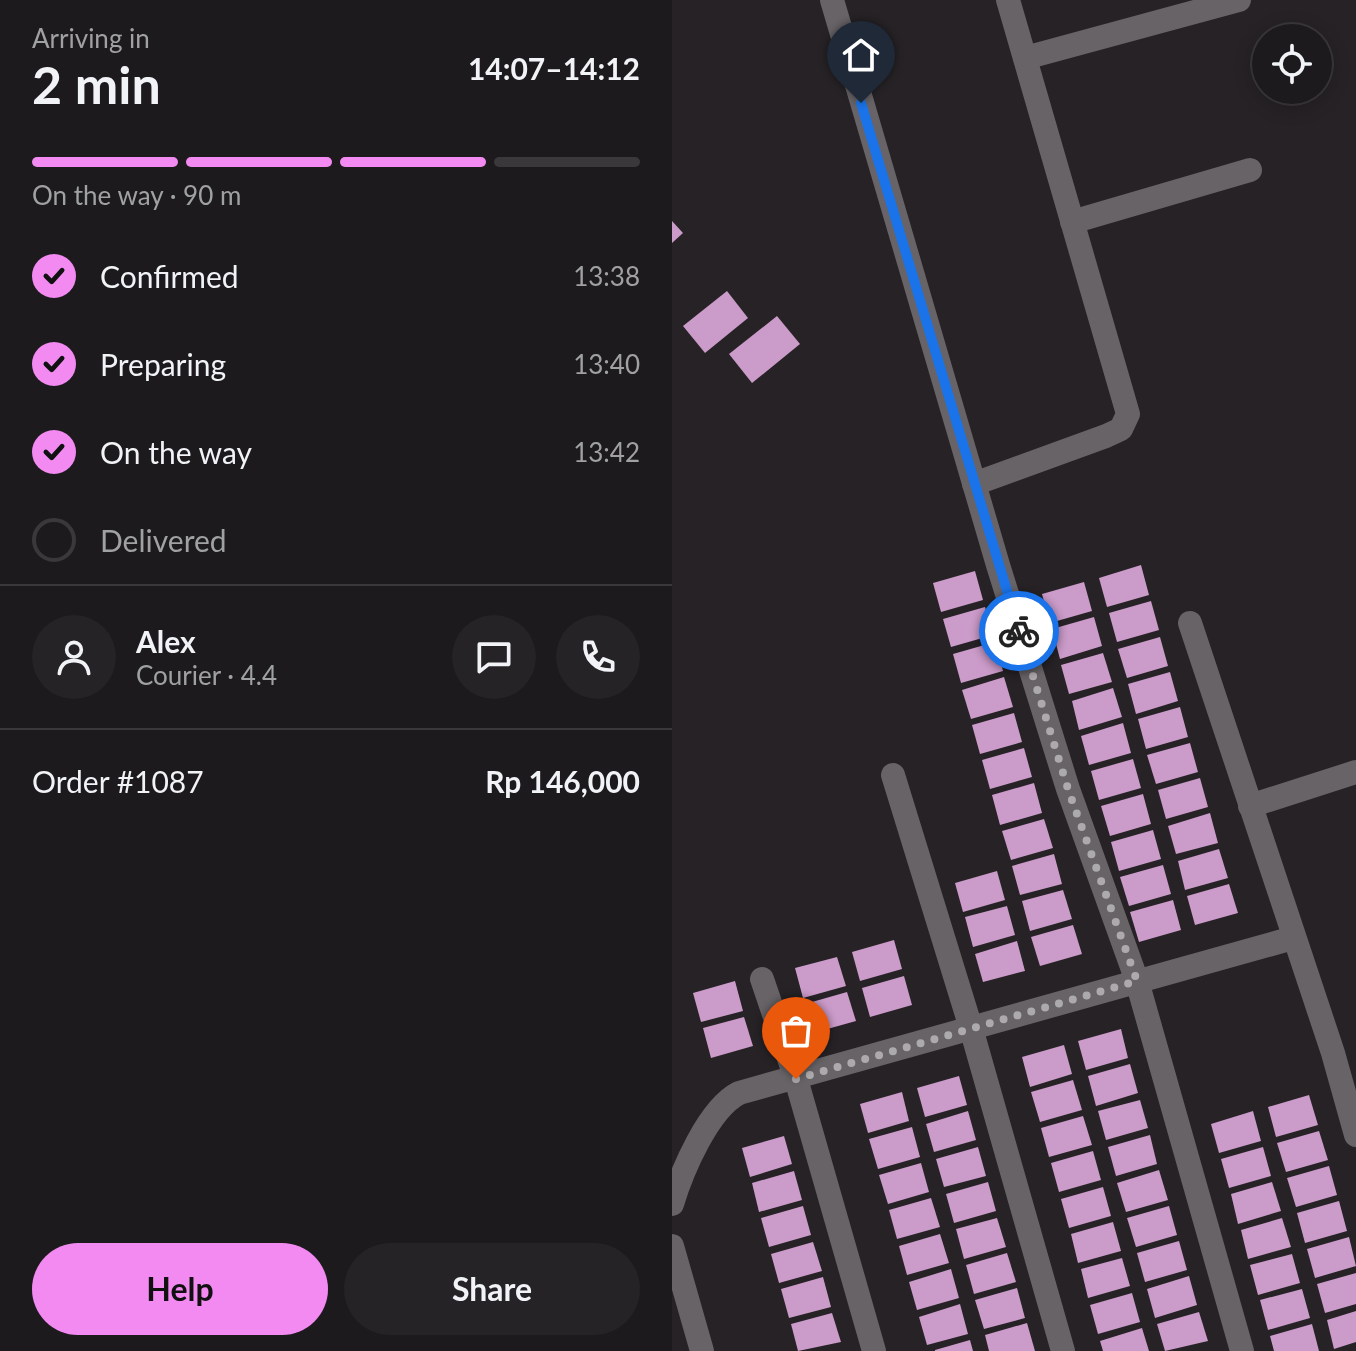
<!DOCTYPE html>
<html lang="en">
<head>
<meta charset="utf-8">
<style>
	body { margin:0; font-family:Lato,sans-serif; background:#252325; color:#f1f3f6; height:100vh; display:flex; flex-direction:column; font-size:30px; white-space:nowrap }
	* { box-sizing:border-box; margin:0 }
	p { font-size:26px; color:#a0a1a3 }
	.icon { flex:none; width:44px; height:44px; fill:none; stroke:currentColor; stroke-width:2; stroke-linecap:round; stroke-linejoin:round }
	.map { position:relative; flex:1; overflow:hidden }
	.side { display:flex; flex-direction:column; background:#1c1a1c; width:672px }
	.side>* { flex:none }
	.controls { position:absolute; left:580px; top:24px; display:grid; gap:16px }
	.controls a { display:grid; place-items:center; width:80px; height:80px; border-radius:50%; background:#1c1a1c; box-shadow:0 4px 20px #0003,0 0 0 2px #3a383b; font-size:40px }
	.pin { position:absolute; display:grid; place-items:center; width:68px; height:68px; color:#fff; margin:-82px -34px; border-radius:50% 50% 50% 0; rotate:-45deg; box-shadow:0 0 8px #0007 }
	.pin .icon { rotate:45deg }
	.courier { position:absolute; display:grid; place-items:center; width:80px; height:80px; margin:-40px; border:6px solid #1a73e8; border-radius:50%; background:#fff; color:#222; box-shadow:0 2px 10px #0007 }
	.headline em { font-style:normal; font-weight:700 }
	.headline div { display:flex; flex-direction:column-reverse }
	.headline { display:flex; align-items:center; justify-content:space-between; height:136px; padding:0 32px }
	h1 { font-size:52px; font-weight:700; line-height:60px }
	.bar { display:grid; grid-template-columns:repeat(4,1fr); gap:12px 8px; align-content:center; height:96px; padding:0 32px }
	.bar i { height:10px; border-radius:6px; background:#3a383b }
	.bar .on { background:#f38af2 }
	.bar p { grid-column:span 4 }
	.line { display:flex; align-items:center; gap:20px; padding:0 32px; border-top:2px solid #3a383b }
	.line div { flex:1 }
	.round { display:grid; place-items:center; flex:none; width:84px; height:84px; border-radius:42px; background:#252325 }
	ol { padding:0 32px; list-style:none }
	li { display:flex; align-items:center; gap:24px; height:88px }
	li p { margin-inline-start:auto }
	li .icon { padding:8px; border-radius:50%; background:#f38af2; color:#111; stroke-width:4 }
	li:last-child { color:#a0a1a3 }
	li i { width:44px; height:44px; border:4px solid #3a383b; border-radius:50% }
	.primary-button { display:flex; gap:16px; margin-top:auto; padding:16px 32px }
	.primary-button a { flex:1; height:92px; border-radius:48px; background:#f38af2; color:#111; font-size:32px; font-weight:700; line-height:92px; text-align:center }
	.primary-button a+a { background:#252325; color:#f1f3f6 }
	main { display:flex; flex:1; min-height:0 }
	.map>svg:first-child { display:block }
	.building { fill:#cb9bc9 }
	.lines { fill:none; stroke-linecap:round; stroke-linejoin:round }
	.minor { stroke:#676367; stroke-width:24 }
	.done { stroke:#adaaad; stroke-width:8; stroke-dasharray:0 14.4 }
	.route { stroke:#1a73e8; stroke-width:10 }
</style>
</head>
<body>
<main>
<section class="side">
<div class="headline"><div><h1>2 min</h1><p>Arriving in</p></div><em>14:07–14:12</em></div>
<div class="bar"><i class="on"></i><i class="on"></i><i class="on"></i><i></i><p>On the way · 90 m</p></div>
<ol>
<li><svg class="icon" aria-label="check" viewBox="0 0 24 24"><path d="M5 12l5 5 9-10"/></svg>Confirmed<p>13:38</p></li>
<li><svg class="icon" aria-label="check" viewBox="0 0 24 24"><path d="M5 12l5 5 9-10"/></svg>Preparing<p>13:40</p></li>
<li><svg class="icon" aria-label="check" viewBox="0 0 24 24"><path d="M5 12l5 5 9-10"/></svg>On the way<p>13:42</p></li>
<li><i></i>Delivered</li>
</ol>
<div class="line" style="height:144px"><a class="round"><svg class="icon" aria-label="person" viewBox="0 0 24 24"><circle cx="12" cy="8" r="4"/><path d="M4 21q1-7 8-7t8 7"/></svg></a><div><b>Alex</b><p>Courier · 4.4</p></div><a class="round"><svg class="icon" aria-label="chat" viewBox="0 0 24 24"><path d="M4 5h16v11H9l-5 4z"/></svg></a><a class="round"><svg class="icon" aria-label="phone" viewBox="0 0 24 24"><path d="M5 4h4l2 5-3 2q2 4 5 5l2-3 5 2v4C11 20 4 13 5 4z"/></svg></a></div>
<div class="line" style="height:104px"><div>Order #1087</div><b>Rp 146,000</b></div>
<div class="primary-button"><a>Help</a><a>Share</a></div>
</section>
<div class="map">
<svg width="684" height="1351" viewBox="0 0 684 1351">
	<rect width="100%" height="100%" fill="#262226"/>
	<!-- building -->
	<g class="building">
		<polygon points="0,221 11,233 0,243"/>
		<polygon points="55,291 76,318 33,353 11,326"/>
		<polygon points="105,316 128,344 80,383 57,354"/>
		<polygon points="469,565 477,595 435,607 427,578"/>
		<polygon points="303,571 311,600 269,612 261,583"/>
		<polygon points="412,582 420,611 378,623 370,594"/>
		<polygon points="479,601 487,630 445,642 437,613"/>
		<polygon points="313,607 321,635 279,647 271,619"/>
		<polygon points="422,617 430,646 388,659 380,629"/>
		<polygon points="488,637 496,666 455,678 446,649"/>
		<polygon points="323,642 331,671 289,683 281,654"/>
		<polygon points="431,653 440,682 397,694 389,665"/>
		<polygon points="498,672 506,701 464,714 456,684"/>
		<polygon points="332,677 341,707 299,719 290,690"/>
		<polygon points="441,688 450,717 407,730 400,701"/>
		<polygon points="508,707 516,737 474,749 466,719"/>
		<polygon points="342,713 350,742 308,754 300,725"/>
		<polygon points="451,723 459,753 417,765 409,736"/>
		<polygon points="518,743 526,772 484,784 475,755"/>
		<polygon points="352,748 360,777 318,789 310,760"/>
		<polygon points="461,759 469,788 427,800 419,771"/>
		<polygon points="528,778 536,807 494,819 486,790"/>
		<polygon points="362,783 370,813 328,825 320,795"/>
		<polygon points="471,794 479,824 438,836 429,806"/>
		<polygon points="538,813 546,843 504,854 496,826"/>
		<polygon points="372,819 381,848 339,860 330,831"/>
		<polygon points="481,830 489,859 447,871 439,842"/>
		<polygon points="547,849 556,878 513,890 506,861"/>
		<polygon points="382,854 390,884 348,895 340,866"/>
		<polygon points="491,865 499,894 457,906 448,877"/>
		<polygon points="325,871 333,900 291,912 283,883"/>
		<polygon points="557,884 566,913 523,925 515,896"/>
		<polygon points="391,890 400,919 358,931 350,901"/>
		<polygon points="501,900 509,930 467,942 458,912"/>
		<polygon points="335,906 343,935 301,947 293,917"/>
		<polygon points="401,925 410,954 368,966 359,937"/>
		<polygon points="222,940 230,969 188,981 180,952"/>
		<polygon points="345,941 353,971 311,982 303,954"/>
		<polygon points="165,957 174,986 131,998 123,968"/>
		<polygon points="232,976 240,1005 198,1017 190,988"/>
		<polygon points="63,981 71,1011 29,1022 21,993"/>
		<polygon points="175,992 184,1021 141,1033 133,1004"/>
		<polygon points="72,1017 81,1046 39,1058 31,1028"/>
		<polygon points="449,1029 456,1058 414,1070 406,1041"/>
		<polygon points="392,1045 400,1074 358,1087 350,1057"/>
		<polygon points="458,1064 466,1093 424,1106 416,1076"/>
		<polygon points="287,1076 295,1105 253,1117 245,1088"/>
		<polygon points="401,1080 410,1110 368,1122 359,1092"/>
		<polygon points="230,1092 237,1121 196,1133 188,1104"/>
		<polygon points="637,1095 646,1125 604,1137 596,1107"/>
		<polygon points="468,1100 476,1128 434,1140 426,1111"/>
		<polygon points="296,1111 304,1140 262,1152 254,1124"/>
		<polygon points="581,1111 589,1141 547,1153 539,1124"/>
		<polygon points="411,1116 420,1145 377,1157 369,1128"/>
		<polygon points="240,1127 248,1157 206,1169 197,1139"/>
		<polygon points="647,1131 656,1160 614,1172 605,1143"/>
		<polygon points="478,1135 485,1164 444,1176 436,1147"/>
		<polygon points="112,1136 120,1164 78,1177 70,1148"/>
		<polygon points="306,1147 314,1176 272,1187 264,1159"/>
		<polygon points="591,1147 599,1176 557,1188 549,1159"/>
		<polygon points="421,1151 429,1180 387,1192 379,1163"/>
		<polygon points="249,1163 257,1192 216,1204 207,1175"/>
		<polygon points="657,1166 665,1195 624,1207 615,1178"/>
		<polygon points="487,1170 496,1200 454,1212 445,1183"/>
		<polygon points="122,1171 130,1200 87,1212 80,1183"/>
		<polygon points="316,1182 324,1211 282,1223 274,1194"/>
		<polygon points="600,1182 609,1211 566,1224 559,1194"/>
		<polygon points="431,1187 439,1216 397,1228 389,1199"/>
		<polygon points="259,1198 268,1227 225,1239 217,1210"/>
		<polygon points="667,1201 675,1231 633,1243 625,1213"/>
		<polygon points="131,1206 139,1235 97,1247 89,1218"/>
		<polygon points="497,1206 505,1235 464,1247 455,1218"/>
		<polygon points="325,1218 334,1247 292,1259 284,1229"/>
		<polygon points="610,1218 619,1247 576,1259 569,1230"/>
		<polygon points="441,1222 449,1251 406,1263 399,1234"/>
		<polygon points="268,1234 277,1263 235,1275 227,1246"/>
		<polygon points="677,1237 684,1266 643,1278 635,1249"/>
		<polygon points="507,1241 515,1270 473,1282 465,1253"/>
		<polygon points="141,1242 150,1271 107,1283 99,1254"/>
		<polygon points="335,1253 344,1282 302,1294 294,1265"/>
		<polygon points="620,1254 628,1283 586,1295 578,1265"/>
		<polygon points="450,1258 458,1286 416,1298 409,1269"/>
		<polygon points="279,1269 287,1298 245,1310 237,1282"/>
		<polygon points="684,1273 684,1304 653,1313 645,1284"/>
		<polygon points="517,1276 525,1305 483,1318 475,1289"/>
		<polygon points="151,1277 159,1307 117,1318 109,1289"/>
		<polygon points="345,1288 353,1318 312,1329 303,1300"/>
		<polygon points="630,1289 638,1318 596,1330 588,1300"/>
		<polygon points="460,1293 468,1322 426,1334 418,1305"/>
		<polygon points="288,1304 296,1334 255,1345 247,1317"/>
		<polygon points="684,1311 684,1342 662,1349 655,1320"/>
		<polygon points="527,1312 536,1341 493,1351 485,1324"/>
		<polygon points="160,1313 169,1342 126,1351 119,1324"/>
		<polygon points="355,1323 363,1351 317,1351 313,1335"/>
		<polygon points="640,1324 647,1351 602,1351 598,1336"/>
		<polygon points="470,1328 477,1351 431,1351 428,1341"/>
		<polygon points="298,1340 301,1351 263,1351 263,1350"/>
	</g>
	<g class="lines">
		<!-- minor -->
		<g class="minor">
			<polyline points="160,0 326,565 396,789 465,981 570,1351"/>
			<polyline points="353,58 567,0"/>
			<polyline points="400,222 578,170"/>
			<polyline points="302,484 434,436 449,429 456,414 336,0"/>
			<polyline points="518,623 661,1053 684,1135"/>
			<polyline points="221,775 299,1028 391,1351"/>
			<polyline points="578,806 684,772"/>
			<polyline points="90,979 124,1079 202,1351"/>
			<path d="M0 1204C10 1171 36 1109 67 1093L621 938"/>
			<polyline points="0,1246 30,1351"/>
		</g>
	</g>
	<g class="lines">
		<!-- done -->
		<polyline class="done" points="124,1079 465,981 396,789 347,631"/>
		<!-- route -->
		<polyline class="route" points="189,103 347,631"/>
	</g>
</svg>
<div class="controls">
<a><svg class="icon" aria-label="locate" viewBox="0 0 24 24"><circle cx="12" cy="12" r="6"/><path d="M12 2v4M12 18v4M2 12h4M18 12h4"/></svg></a>
</div>
<div class="pin" style="left:124px;top:1079px;background:#ea580c"><svg class="icon" aria-label="bag" viewBox="0 0 24 24"><path d="M5 8h14l-1 12H6zM9 8a3 3 0 0 1 6 0"/></svg></div>
<div class="pin" style="left:189px;top:103px;background:#1f2937"><svg class="icon" aria-label="home" viewBox="0 0 24 24"><path d="M3 11l9-7 9 7M6 9v11h12V9"/></svg></div>
<div class="courier" style="left:347px;top:631px"><svg class="icon" aria-label="bike" viewBox="0 0 24 24"><circle cx="6" cy="16" r="4"/><circle cx="18" cy="16" r="4"/><path d="M6 16l4-8h5l3 8M10 8l3 8H6M13 5h3"/></svg></div>
</div>
</main>
</body>
</html>
